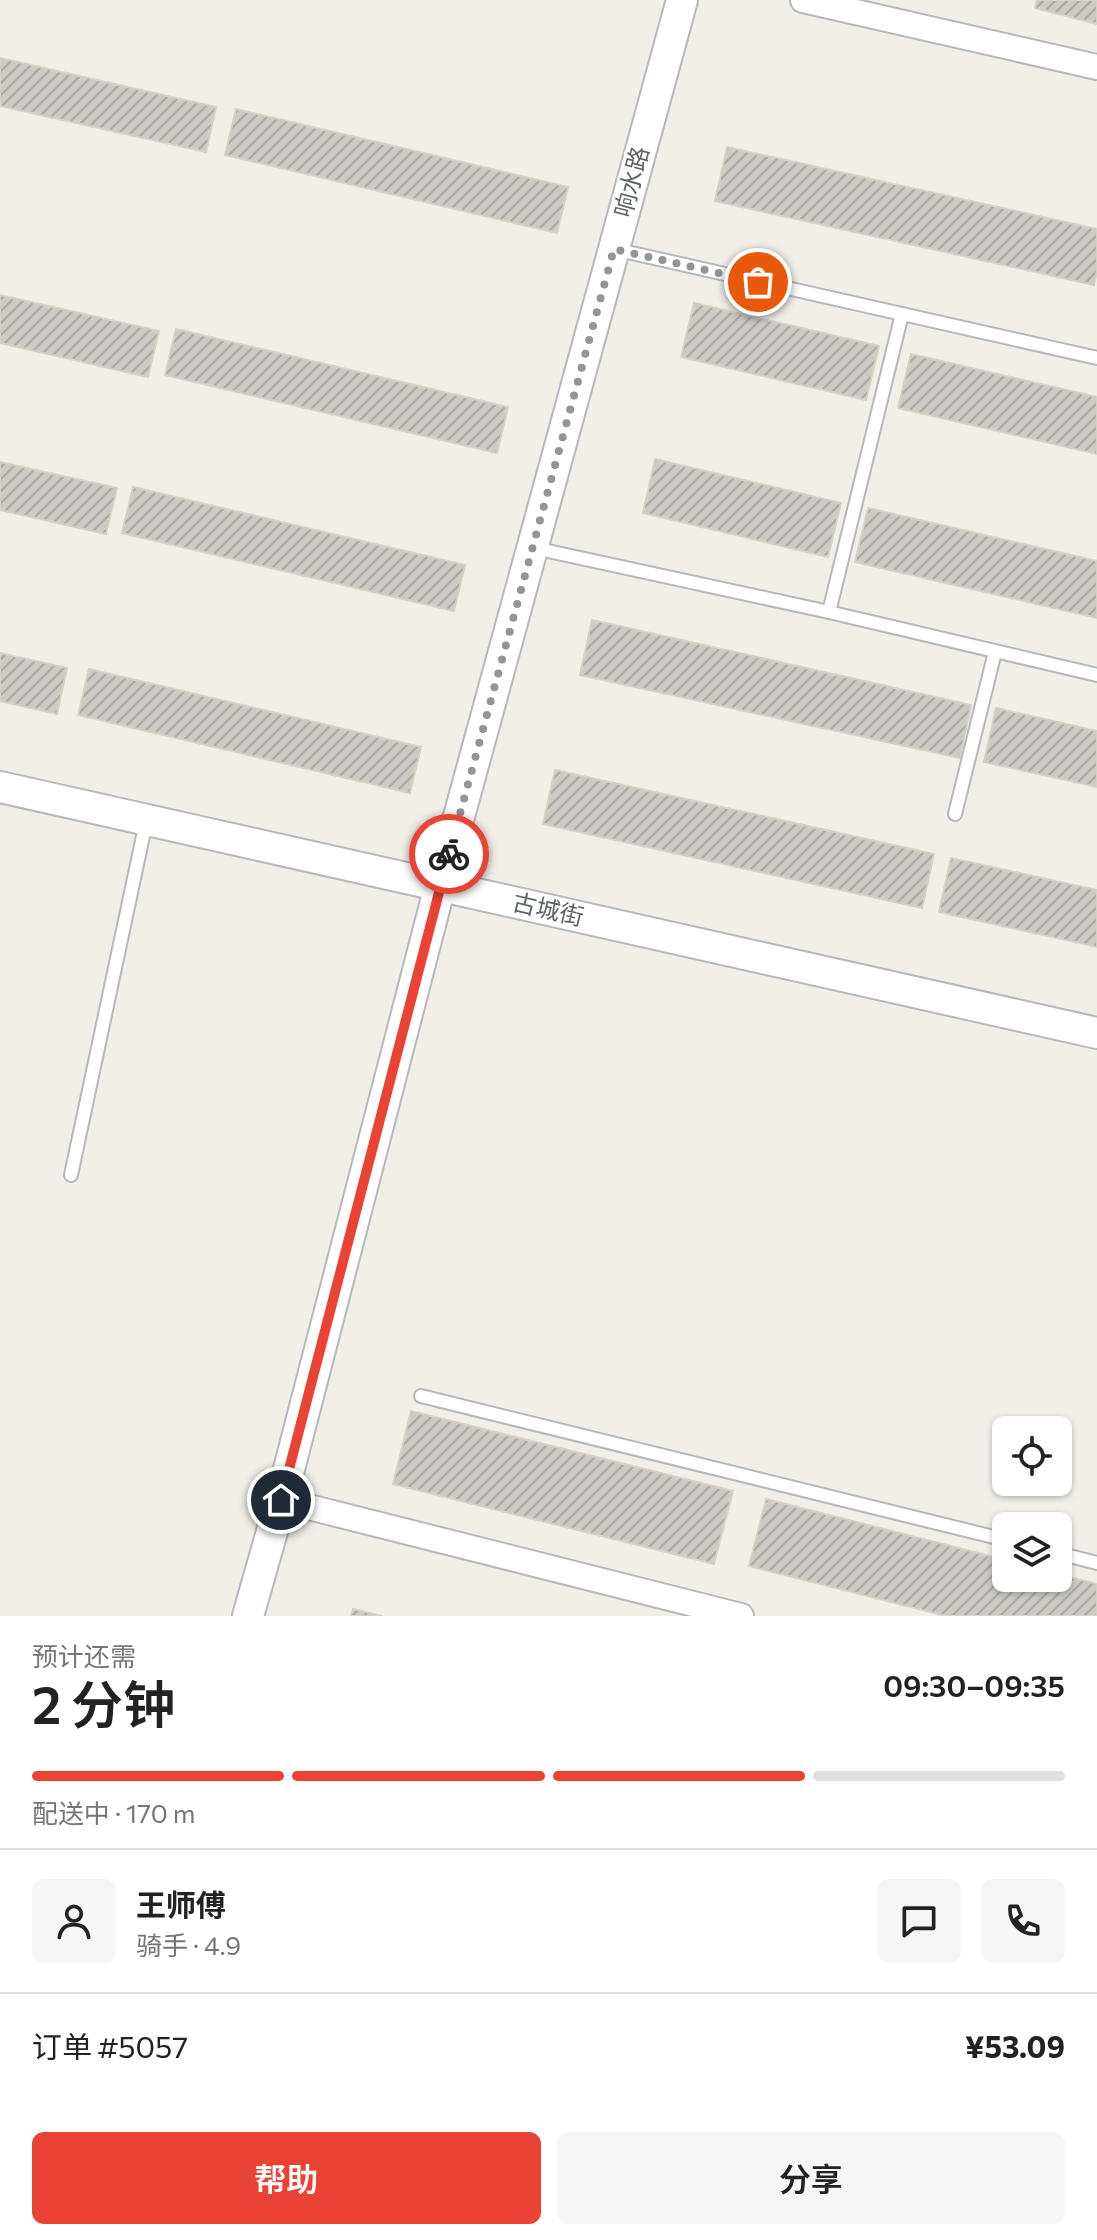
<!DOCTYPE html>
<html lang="zh">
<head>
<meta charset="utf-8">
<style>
	body { margin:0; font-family:Commissioner,"Noto Sans SC",sans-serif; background:#f6f6f6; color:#222; height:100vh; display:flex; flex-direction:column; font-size:30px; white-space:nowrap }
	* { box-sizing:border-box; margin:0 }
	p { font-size:26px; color:#767676 }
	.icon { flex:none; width:44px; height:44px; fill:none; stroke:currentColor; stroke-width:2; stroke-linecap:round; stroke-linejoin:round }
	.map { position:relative; height:1616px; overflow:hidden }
	.drawer { display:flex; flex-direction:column; background:#fff; flex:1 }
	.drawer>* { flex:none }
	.fabs { position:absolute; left:992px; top:1416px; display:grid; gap:16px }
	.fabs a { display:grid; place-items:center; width:80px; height:80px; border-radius:12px; background:#fff; box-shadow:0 2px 6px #0004; font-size:40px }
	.pin { position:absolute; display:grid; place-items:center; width:68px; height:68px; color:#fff; margin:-34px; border:4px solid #fff; border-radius:50%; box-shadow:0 2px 8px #0007 }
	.courier { position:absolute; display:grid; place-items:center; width:80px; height:80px; margin:-40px; border:6px solid #ea4335; border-radius:50%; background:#fff; color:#222; box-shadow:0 2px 10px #0007 }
	.summary em { font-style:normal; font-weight:600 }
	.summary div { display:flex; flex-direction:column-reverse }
	.summary { display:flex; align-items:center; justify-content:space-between; height:136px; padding:0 32px }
	h1 { font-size:52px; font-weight:600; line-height:60px }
	.bar { display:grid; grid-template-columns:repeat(4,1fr); gap:12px 8px; align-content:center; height:96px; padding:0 32px }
	.bar i { height:10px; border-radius:6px; background:#e0e0e0 }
	.bar .current { background:#ea4335 }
	.bar p { grid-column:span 4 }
	.line { display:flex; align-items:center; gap:20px; padding:0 32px; border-top:2px solid #e0e0e0 }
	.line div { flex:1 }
	.round { display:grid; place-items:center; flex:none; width:84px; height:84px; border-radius:12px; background:#f6f6f6 }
	.button { display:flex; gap:16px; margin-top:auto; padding:16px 32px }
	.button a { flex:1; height:92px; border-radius:12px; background:#ea4335; color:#fff; font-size:32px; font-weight:600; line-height:92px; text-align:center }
	.button a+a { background:#f6f6f6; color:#222 }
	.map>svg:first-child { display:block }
	.building { fill:url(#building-hatch); stroke:#d6d1c6; stroke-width:2 }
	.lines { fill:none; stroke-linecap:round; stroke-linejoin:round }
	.service-casing { stroke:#b5b8bc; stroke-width:16 }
	.minor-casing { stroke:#b5b8bc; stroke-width:28 }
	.tertiary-casing { stroke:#b5b8bc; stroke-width:34 }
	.service { stroke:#fff; stroke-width:12 }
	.minor { stroke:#fff; stroke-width:24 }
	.tertiary { stroke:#fff; stroke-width:30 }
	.done { stroke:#929495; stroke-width:8; stroke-dasharray:0 14.4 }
	.route { stroke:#ea4335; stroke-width:10 }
	.labels { text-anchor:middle; stroke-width:6; stroke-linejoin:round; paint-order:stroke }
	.street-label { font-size:24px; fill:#5f6368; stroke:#fff }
</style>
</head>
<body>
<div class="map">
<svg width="1097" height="1616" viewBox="0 0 1097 1616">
	<defs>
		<pattern id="building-hatch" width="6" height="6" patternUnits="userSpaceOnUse" patternTransform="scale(2)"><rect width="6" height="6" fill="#cccac5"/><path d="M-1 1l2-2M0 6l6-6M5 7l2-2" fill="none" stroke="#a9a8a4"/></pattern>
	</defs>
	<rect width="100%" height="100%" fill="#f1efe8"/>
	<!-- building -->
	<g class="building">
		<polygon points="1037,0 1097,0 1097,24 1035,8"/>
		<polygon points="0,58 216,107 206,152 0,106"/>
		<polygon points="236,109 568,187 557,233 225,155"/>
		<polygon points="727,147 1097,229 1097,271 1094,285 715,201"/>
		<polygon points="0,295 159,331 148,377 0,343"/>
		<polygon points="694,303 879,346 866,400 681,357"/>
		<polygon points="176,329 508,407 497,453 165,375"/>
		<polygon points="911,354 1097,397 1097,454 898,408"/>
		<polygon points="655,459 841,503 828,557 643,513"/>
		<polygon points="0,462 117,488 106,534 0,510"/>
		<polygon points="133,487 465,565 454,611 122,533"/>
		<polygon points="868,508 1097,561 1097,618 855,562"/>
		<polygon points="592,620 971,705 960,758 580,675"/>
		<polygon points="0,653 67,668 57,714 0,701"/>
		<polygon points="89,669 421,747 410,793 78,715"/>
		<polygon points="996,708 1097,731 1097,787 984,762"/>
		<polygon points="555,770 934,854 922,908 543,824"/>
		<polygon points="951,858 1097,890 1097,947 939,912"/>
		<polygon points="411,1411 733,1491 714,1564 393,1484"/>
		<polygon points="766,1499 1006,1560 1006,1578 1058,1578 1058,1574 1097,1584 1097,1616 946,1616 749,1566"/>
		<polygon points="353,1609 382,1616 351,1616"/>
	</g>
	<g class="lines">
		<!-- service casing -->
		<g class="service-casing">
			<g id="service">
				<polyline points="614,249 1097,358"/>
				<polyline points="534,548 829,612 1097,675"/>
				<polyline points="829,612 902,314"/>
				<polyline points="955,814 995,652"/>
				<polyline points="71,1175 146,822"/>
				<polyline points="421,1396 1006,1540"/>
				<polyline points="1058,1553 1097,1563"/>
			</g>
		</g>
		<!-- minor casing -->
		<g class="minor-casing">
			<g id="minor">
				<polyline points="803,0 1097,67"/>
				<polyline points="281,1500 741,1616"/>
			</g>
		</g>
		<!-- tertiary casing -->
		<g class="tertiary-casing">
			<g id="tertiary">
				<polyline points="0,787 1097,1033"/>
				<polyline points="248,1616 281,1500 440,886 682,0"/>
			</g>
		</g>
		<!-- service -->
		<use href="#service" class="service"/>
		<!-- minor -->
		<use href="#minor" class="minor"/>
		<!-- tertiary -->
		<use href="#tertiary" class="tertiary"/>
	</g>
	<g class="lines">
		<!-- done -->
		<polyline class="done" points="449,854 614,249 758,282"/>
		<!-- route -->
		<polyline class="route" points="281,1500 449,854"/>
	</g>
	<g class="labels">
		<!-- street labels -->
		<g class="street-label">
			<text transform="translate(632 182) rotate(-75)" y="8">响水路</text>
			<text transform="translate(548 910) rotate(13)" y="8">古城街</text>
		</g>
	</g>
</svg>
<div class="fabs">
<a><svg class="icon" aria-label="locate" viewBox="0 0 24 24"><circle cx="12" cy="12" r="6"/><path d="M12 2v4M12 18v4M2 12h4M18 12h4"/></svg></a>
<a><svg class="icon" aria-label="layers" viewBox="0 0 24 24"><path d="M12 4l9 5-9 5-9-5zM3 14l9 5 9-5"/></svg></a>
</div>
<div class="pin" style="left:758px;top:282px;background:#ea580c"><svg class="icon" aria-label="bag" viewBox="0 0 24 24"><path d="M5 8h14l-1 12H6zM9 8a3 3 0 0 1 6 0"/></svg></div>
<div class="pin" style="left:281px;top:1500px;background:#1f2937"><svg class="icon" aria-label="home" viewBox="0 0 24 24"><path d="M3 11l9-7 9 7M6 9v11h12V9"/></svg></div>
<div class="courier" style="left:449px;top:854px"><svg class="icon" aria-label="bike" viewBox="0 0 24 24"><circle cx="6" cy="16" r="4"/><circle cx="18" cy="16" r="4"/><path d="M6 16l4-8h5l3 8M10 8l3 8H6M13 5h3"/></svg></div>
</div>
<section class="drawer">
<div class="summary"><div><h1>2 分钟</h1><p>预计还需</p></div><em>09:30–09:35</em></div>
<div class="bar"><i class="current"></i><i class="current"></i><i class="current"></i><i></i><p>配送中 · 170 m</p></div>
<div class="line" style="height:144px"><a class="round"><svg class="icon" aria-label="person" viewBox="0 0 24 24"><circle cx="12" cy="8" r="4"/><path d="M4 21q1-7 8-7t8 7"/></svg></a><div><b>王师傅</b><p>骑手 · 4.9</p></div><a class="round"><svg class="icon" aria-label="chat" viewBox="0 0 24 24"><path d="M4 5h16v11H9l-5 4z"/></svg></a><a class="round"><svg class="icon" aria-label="phone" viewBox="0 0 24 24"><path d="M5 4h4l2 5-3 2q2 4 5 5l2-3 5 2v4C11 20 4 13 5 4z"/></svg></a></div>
<div class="line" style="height:104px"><div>订单 #5057</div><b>¥53.09</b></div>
<div class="button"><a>帮助</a><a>分享</a></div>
</section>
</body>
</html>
